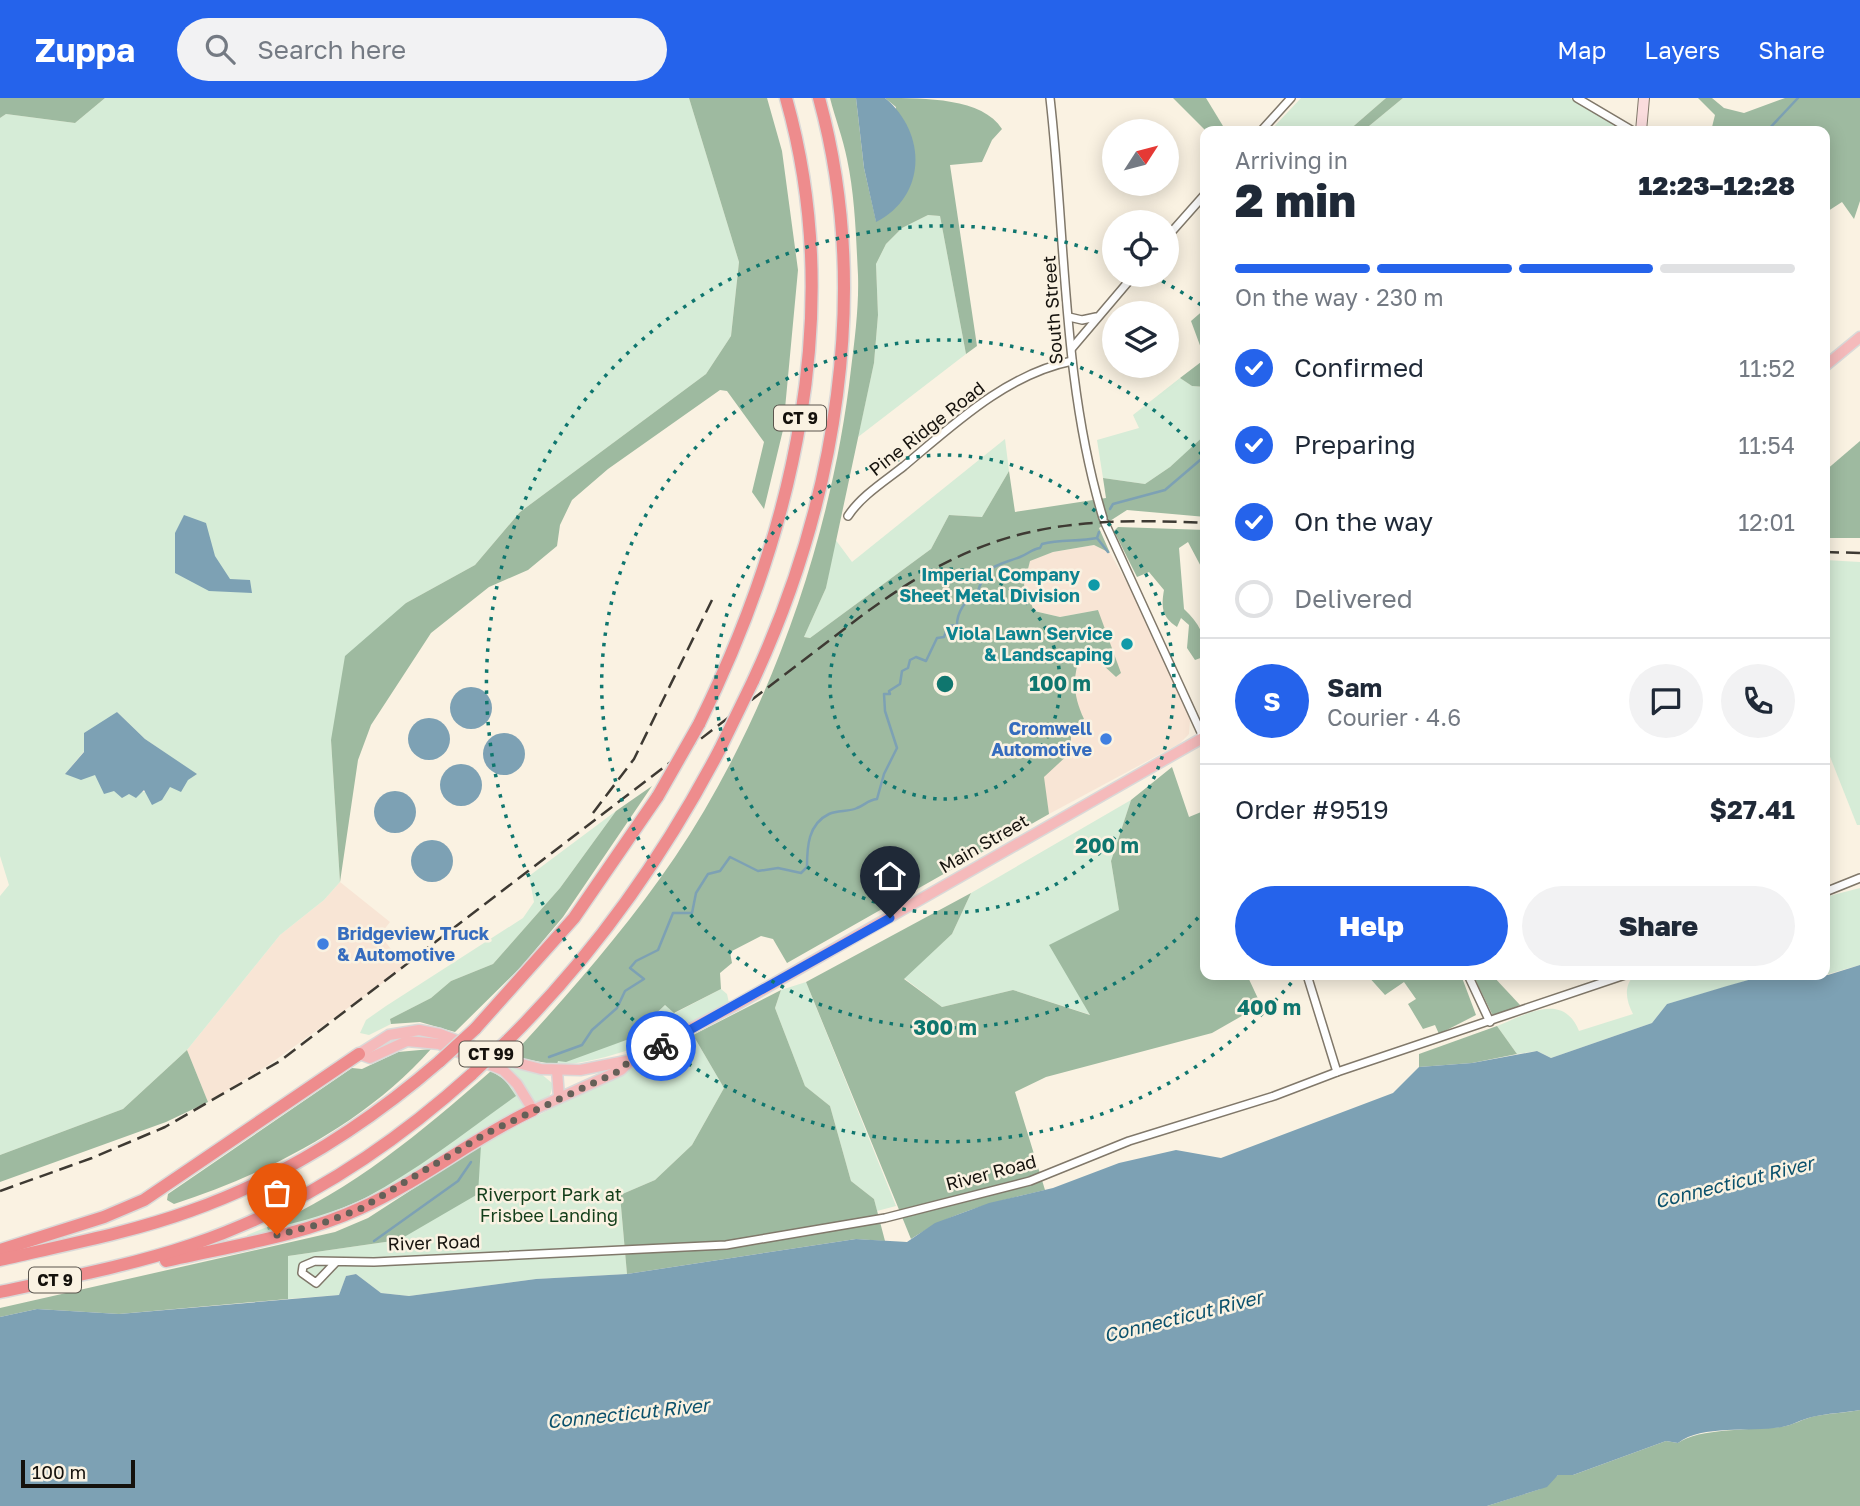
<!DOCTYPE html>
<html lang="en">
<head>
<meta charset="utf-8">
<style>
	body { margin:0; font-family:"Golos Text",sans-serif; background:#f2f2f3; color:#1f2937; height:100vh; display:flex; flex-direction:column; font-size:26px; white-space:nowrap }
	* { box-sizing:border-box; margin:0 }
	p { font-size:23px; color:#747a83 }
	.icon { flex:none; width:38px; height:38px; fill:none; stroke:currentColor; stroke-width:2; stroke-linecap:round; stroke-linejoin:round }
	.map { position:relative; flex:1; overflow:hidden }
	.drawer { position:absolute; left:1200px; top:28px; width:630px; height:854px; display:flex; flex-direction:column; background:#fff; border-radius:14px; box-shadow:0 4px 18px #0003 }
	.drawer>* { flex:none }
	.needle { width:46px; rotate:54deg }
	.buttons { position:absolute; left:1102px; top:21px; display:grid; gap:14px }
	.buttons a { display:grid; place-items:center; width:77px; height:77px; border-radius:50%; background:#fff; box-shadow:0 4px 18px #0003; font-size:35px }
	.scale { position:absolute; left:21px; bottom:18px; width:114px; box-sizing:border-box; padding-left:7px; border:4px solid #15120d; border-top:0; font-size:19px; line-height:24px; white-space:nowrap; color:#15120d; -webkit-text-stroke:5px #faf2e2; paint-order:stroke }
	.pin { position:absolute; display:grid; place-items:center; width:60px; height:60px; color:#fff; margin:-72px -30px; border-radius:50% 50% 50% 0; rotate:-45deg; box-shadow:0 0 7px #0007 }
	.pin .icon { rotate:45deg }
	.courier { position:absolute; display:grid; place-items:center; width:70px; height:70px; margin:-35px; border:5px solid #2563eb; border-radius:50%; background:#fff; color:#222; box-shadow:0 2px 9px #0007 }
	.head em { font-style:normal; font-weight:800 }
	.head div { display:flex; flex-direction:column-reverse }
	.head { display:flex; align-items:center; justify-content:space-between; height:119px; padding:0 35px }
	h1 { font-size:46px; font-weight:800; line-height:52px }
	.bar { display:grid; grid-template-columns:repeat(4,1fr); gap:10px 7px; align-content:center; height:84px; padding:0 35px }
	.bar i { height:9px; border-radius:5px; background:#e0e1e3 }
	.bar .active { background:#2563eb }
	.bar p { grid-column:span 4 }
	.line { display:flex; align-items:center; gap:18px; padding:0 35px; border-top:2px solid #e0e1e3 }
	.line div { flex:1 }
	.round { display:grid; place-items:center; flex:none; width:74px; height:74px; border-radius:37px; background:#f2f2f3 }
	ol { padding:0 35px; list-style:none }
	li { display:flex; align-items:center; gap:21px; height:77px }
	li p { margin-inline-start:auto }
	li .icon { padding:7px; border-radius:50%; background:#2563eb; color:#fff; stroke-width:4 }
	li:last-child { color:#747a83 }
	li i { width:38px; height:38px; border:4px solid #e0e1e3; border-radius:50% }
	.cta { display:flex; gap:14px; margin-top:auto; padding:14px 35px }
	.cta a { flex:1; height:80px; border-radius:42px; background:#2563eb; color:#fff; font-size:28px; font-weight:800; line-height:80px; text-align:center }
	.cta a+a { background:#f2f2f3; color:#1f2937 }
	header { display:flex; align-items:center; gap:42px; box-sizing:border-box; height:98px; padding:0 35px; background:#2563eb; color:#fff }
	header strong { font-size:33px }
	nav { display:flex; gap:38px; margin-inline-start:auto; font-size:24px }
	.search { width:490px; height:63px; background:#f2f2f3; display:flex; align-items:center; gap:18px; box-sizing:border-box; padding:0 24px; border-radius:38px; color:#747a83; font-size:26px }
	.map>svg:first-child { display:block }
	.industrial { fill:#f8e5d5 }
	.green { fill:#d6ecd7; fill-rule:evenodd }
	.forest { fill:#9ebaa0 }
	.water { fill:#7da1b4 }
	.lines { fill:none; stroke-linecap:round; stroke-linejoin:round }
	.stream { stroke:#7da1b4; stroke-width:2.5 }
	.street-casing { stroke:#80786a; stroke-width:10 }
	.secondary-casing { stroke:#80786a; stroke-width:12 }
	.primary-casing { stroke:#dad9d8; stroke-width:13 }
	.highway-casing { stroke:#dad9d8; stroke-width:15 }
	.street { stroke:#fff; stroke-width:7 }
	.secondary { stroke:#fadcdd; stroke-width:10 }
	.primary { stroke:#f5babb; stroke-width:10 }
	.highway { stroke:#ee8c8d; stroke-width:12 }
	.rail { stroke:#3e3a33; stroke-width:2.5; stroke-dasharray:14 7; stroke-linecap:butt }
	.highway-bridge-casing { stroke:#dad9d8; stroke-width:15; stroke-linecap:butt }
	.highway-bridge { stroke:#ee8c8d; stroke-width:12 }
	.done { stroke:#656058; stroke-width:7; stroke-dasharray:0 12.6 }
	.route { stroke:#2563eb; stroke-width:9 }
	.ring { fill:none; stroke:#0f766e; stroke-width:3.5; stroke-dasharray:3.5 7 }
	.culture-dot { fill:#0f9aa8; stroke:#faf2e2; stroke-width:2.5 }
	.shop-dot { fill:#3f7fe0; stroke:#faf2e2; stroke-width:2.5 }
	.labels { text-anchor:middle; stroke-width:5; stroke-linejoin:round; paint-order:stroke }
	.shield { fill:#faf2e2; stroke:#5a554d; stroke-width:2 }
	.shield-label { font-size:16px; font-weight:bold; fill:#15120d }
	.street-label { font-size:18px; fill:#15120d; stroke:#faf2e2 }
	.culture-label { font-size:18px; font-weight:bold; fill:#0d838f; stroke:#faf2e2; text-anchor:end }
	.shop-label { font-size:18px; font-weight:bold; fill:#366cbe; stroke:#faf2e2; text-anchor:end }
	.park-label { font-size:18px; fill:#133e1a; stroke:#faf2e2 }
	.water-label { font-size:19px; font-style:italic; fill:#0b516c; stroke:#faf2e2 }
	.centre { fill:#0f766e; stroke:#faf2e2; stroke-width:3.5 }
	.ring-label { font-size:21px; text-anchor:middle; font-weight:bold; fill:#0f766e; stroke:#faf2e2; stroke-width:5; stroke-linejoin:round; paint-order:stroke }
</style>
</head>
<body>
<header>
<strong>Zuppa</strong>
<div class="search"><svg class="icon" aria-label="search" viewBox="0 0 24 24"><circle cx="10" cy="10" r="6"/><path d="M15 15l6 6"/></svg>Search here</div>
<nav><a>Map</a><a>Layers</a><a>Share</a></nav>
</header>
<div class="map">
<svg width="1860" height="1408" viewBox="0 0 1860 1408">
	<rect width="100%" height="100%" fill="#faf2e2"/>
	<!-- industrial -->
	<g class="industrial">
		<polygon points="1094,447 1110,455 1134,497 1177,587 1190,622 1189,636 1179,646 1049,716 1043,679 1071,654 1071,630 1084,621 1077,607 1073,576 1081,556 1089,553 1116,579 1098,512 1060,519 1034,513 1024,487 1030,462 1053,454"/>
		<polygon points="340,784 390,824 380,837 405,869 267,968 208,1004 187,952 280,837 324,802"/>
	</g>
	<!-- green -->
	<g class="green">
		<path d="M105 0H689L739 164 731 238 706 276 520 414 475 467 406 505 331 642 340 784 324 802 280 837 187 952 123 1011 0 1057V798L9 787 0 758V20L6 16 75 25ZM117 614 145 641 196 676C170 694 116 706 95 676H65Z"/>
		<polygon points="1301,0 1386,0 1348,33 1270,33"/>
		<polygon points="1403,0 1570,0 1624,33 1363,33"/>
		<polygon points="928,117 940,118 966,256 858,339 874,265 878,217 876,166 886,146 902,130"/>
		<polygon points="1180,280 1192,288 1206,289 1206,336 1202,341 1170,369 1145,386 1103,380 1097,342 1139,330 1133,317"/>
		<polygon points="1005,341 1009,373 982,419 949,417 931,451 810,540 804,539 826,490 835,441 852,464"/>
		<polygon points="1825,462 1860,464 1860,727 1857,727 1825,646"/>
		<polygon points="1131,702 1111,763 1119,812 1091,917 1013,892 942,909 904,880 952,836 971,795"/>
		<polygon points="616,713 560,790 493,866 451,883 431,900 390,921 391,926 369,937 360,935 366,922 386,908 523,820 534,804 529,778"/>
		<polygon points="1860,790 1860,867 1825,877 1825,799"/>
		<path d="M1635 877H1766L1667 906 1652 925 1551 960 1537 953 1517 956 1497 928C1525 917 1563 893 1579 933L1633 916C1626 903 1623 887 1635 877Z"/>
		<polygon points="806,884 896,1108 877,1113 874,1101 851,1083 830,1008 805,988 775,910 781,892"/>
		<path d="M721 891 727 896 729 905C674 934 620 963 557 967L558 963 629 941 665 907 675 915Z"/>
		<polygon points="693,937 724,990 692,1047 655,1082 620,1097 627,1176 536,1181 409,1198 381,1195 356,1176 346,1178 339,1197 288,1201 288,1158 399,1142 481,1047"/>
		<path d="M501 963 540 975 552 985C553 996 547 1005 535 1004Z"/>
		<polygon points="493,971 513,988 527,1010 384,1095 330,1121 248,1140 247,1137 267,1129 269,1132 408,1074 515,998 505,982 491,973"/>
	</g>
	<!-- forest -->
	<g class="forest">
		<polygon points="0,0 105,0 75,25 6,16 0,20"/>
		<polygon points="689,0 767,0 782,53 798,172 783,332 764,411 752,394 764,344 727,293 720,292 608,371 572,402 560,427 557,448 528,472 489,489 431,535 371,627 358,662 340,784 331,642 345,558 406,505 475,467 520,414 706,276 731,238 739,164"/>
		<path d="M830 0H856L864 70 876 123 896 9 885 0C925 0 983 0 1002 31L992 42 982 64 950 67 977 248 966 256 940 118 928 117 902 130 886 146 876 166 878 217 874 265 826 490 804 539 810 540 931 451 949 417 982 419 1009 373 1015 414 1106 400 1103 380 1145 386 1170 369 1206 336V419L1127 412 1099 430 1110 455 1094 447 1053 454 1030 463 1024 487 1034 513 1060 519 1098 512 1121 575 1116 579 1089 554 1081 556C1072 579 1073 598 1084 621L1071 630V654L1044 679 1049 716 787 865 773 841 761 838 730 854 732 865 720 875 721 891 674 915 665 907 629 941 566 964 558 963 557 967 520 960 518 951C574 890 628 828 675 759 769 619 832 439 851 271 855 240 859 208 858 177 856 139 855 98 847 61 843 40 835 20 830 0Z"/>
		<polygon points="1173,0 1206,0 1223,28 1218,33 1206,33"/>
		<polygon points="1386,0 1403,0 1363,33 1348,33"/>
		<polygon points="1698,0 1712,0 1724,10 1744,15 1785,0 1860,0 1860,103 1854,121 1842,104 1825,115 1825,33 1711,33 1715,17"/>
		<polygon points="1206,210 1206,289 1192,288 1180,280 1205,261 1191,223"/>
		<polygon points="1860,343 1860,440 1825,440 1825,373"/>
		<path d="M1118 429 1206 432V478L1188 444 1179 450 1184 511C1199 525 1206 538 1206 558L1195 562 1187 550 1189 527 1181 520 1177 529C1162 519 1161 509 1164 492L1149 474 1137 479 1114 433Z"/>
		<path d="M1172 669 1189 719 1206 712V877H1247L1261 907 1212 935 1046 979 1015 994 1045 1092C998 1103 952 1113 911 1141L806 884 971 795 952 836 904 881 942 909 1013 892 1090 917 1049 847 1119 812 1111 763 1131 702Z"/>
		<polygon points="652,688 563,819 520,870 455,934 420,924 391,926 390,921 431,900 451,883 493,866 560,790 616,713"/>
		<polygon points="1367,877 1461,877 1476,917 1439,936 1435,927 1423,931 1408,906 1416,901 1404,884 1385,897"/>
		<polygon points="1473,877 1492,877 1520,907 1493,918"/>
		<polygon points="781,892 775,910 805,988 830,1008 851,1083 874,1101 885,1143 856,1141 627,1176 620,1097 655,1082 692,1047 724,990 693,937"/>
		<polygon points="1497,928 1517,956 1472,965 1419,969 1419,956"/>
		<path d="M431 951C366 1025 267 1076 174 1106L167 1102 168 1096 352 970 362 971 398 954Z"/>
		<polygon points="187,952 208,1004 166,1024 0,1084 0,1057 123,1011"/>
		<path d="M491 973 505 982 516 998C467 1033 418 1072 365 1100 335 1115 301 1123 268 1132L267 1129C353 1092 421 1034 491 973Z"/>
		<polygon points="481,1047 478,1096 399,1142 288,1158 288,1201 119,1216 37,1211 0,1219 0,1210 335,1134 368,1120"/>
		<path d="M1860 1312V1408H1487L1540 1391 1558 1377H1573L1666 1343 1678 1345C1698 1330 1754 1332 1780 1329 1792 1328 1804 1320 1816 1318 1831 1315 1846 1315 1860 1312Z"/>
	</g>
	<!-- water -->
	<g class="water">
		<path d="M856 0H885C927 35 927 98 876 124L864 70Z"/>
		<polygon points="184,417 206,425 215,458 230,481 250,482 252,495 209,493 175,475 175,435"/>
		<circle cx="471" cy="610" r="21"/>
		<polygon points="117,614 145,641 197,676 188,682 181,694 170,689 162,702 152,707 144,692 136,700 129,696 122,700 114,693 104,696 95,677 81,682 65,676 84,654 84,635"/>
		<circle cx="429" cy="641" r="21"/>
		<circle cx="504" cy="656" r="21"/>
		<circle cx="461" cy="687" r="21"/>
		<circle cx="395" cy="714" r="21"/>
		<circle cx="432" cy="763" r="21"/>
		<path d="M1860 867V1312C1844 1315 1828 1315 1812 1319 1802 1321 1793 1327 1782 1329 1752 1335 1703 1326 1678 1345L1666 1343 1573 1377H1558L1547 1389 1487 1408H0V1219L37 1211 119 1216 339 1197 346 1178 356 1176 381 1195 409 1198 536 1181 627 1176 856 1141 907 1144 935 1125 989 1105 1053 1090 1119 1065 1176 1052 1221 1060 1393 995 1419 969 1472 965 1537 953 1551 960 1652 925 1667 906 1727 888 1766 877H1828Z"/>
	</g>
	<g class="lines">
		<!-- stream -->
		<g class="stream">
			<polyline points="1767,33 1798,0"/>
			<polyline points="1110,411 1113,406 1165,392 1206,357"/>
			<polyline points="1099,434 1097,440 1108,454"/>
			<path d="M549 959 582 947 592 932 617 910 625 893 644 881 630 870 636 863 658 852 673 815H692L696 795 708 776 720 773 730 759 758 773 778 770 801 775 807 769C807 749 808 726 829 716 838 712 849 714 857 710 865 707 868 702 877 701L884 676 897 650 885 613 884 596H890L889 593 900 586 902 573 908 570 910 562 916 559 926 563 937 540 944 539 948 528 957 527C957 515 965 501 977 496 986 466 994 469 1020 459 1028 456 1032 451 1040 450L1042 446C1061 441 1078 444 1097 440"/>
			<polyline points="374,1143 458,1083 471,1064"/>
		</g>
		<!-- street casing -->
		<g class="street-casing">
			<g id="street">
				<path d="M1050 0C1066 140 1062 285 1103 420"/>
				<polyline points="1577,0 1633,33"/>
				<polyline points="1261,33 1291,0"/>
				<polyline points="1167,139 1206,95"/>
				<polyline points="1069,219 1082,222 1096,219"/>
				<polyline points="1072,250 1134,177"/>
				<path d="M848 418C861 398 885 383 904 368 954 326 1007 276 1072 263"/>
				<polyline points="1105,425 1205,643"/>
				<polyline points="1825,794 1860,780"/>
				<polyline points="1307,877 1337,974"/>
				<polyline points="1468,877 1490,924"/>
				<polyline points="336,1164 316,1185 302,1175 303,1168 315,1163 374,1164 726,1147 885,1120 1030,1083 1129,1043 1274,998 1337,974 1625,877"/>
			</g>
		</g>
		<!-- secondary casing -->
		<g class="secondary-casing">
			<polyline id="secondary" points="1641,33 1644,0"/>
		</g>
		<!-- primary casing -->
		<g class="primary-casing">
			<g id="primary">
				<polyline points="1825,268 1860,239"/>
				<polyline points="359,956 389,937 419,932 440,936 510,963 541,971 580,972 631,962 736,907 1206,638"/>
				<polyline points="359,956 370,960 407,943 439,946 503,972 517,986 533,1012 621,972 631,962"/>
				<polyline points="557,972 559,1000"/>
			</g>
		</g>
		<!-- highway casing -->
		<g class="highway-casing">
			<g id="highway">
				<path d="M753 583C836 404 872 193 819 0"/>
				<path d="M699 626C794 434 846 211 786 0"/>
				<polyline points="475,931 574,820 658,698"/>
				<path d="M508 942C594 857 664 758 720 651"/>
				<polyline points="0,1152 104,1119 144,1102 359,956"/>
				<path d="M0 1162C64 1147 129 1135 190 1113 283 1080 366 1027 440 963"/>
				<path d="M166 1163C231 1148 301 1138 361 1110 421 1083 473 1040 533 1012"/>
				<path d="M0 1194C64 1180 129 1168 191 1147 298 1111 389 1051 472 976"/>
			</g>
		</g>
		<!-- street -->
		<use href="#street" class="street"/>
		<!-- secondary -->
		<use href="#secondary" class="secondary"/>
		<!-- primary -->
		<use href="#primary" class="primary"/>
		<!-- highway -->
		<use href="#highway" class="highway"/>
		<!-- rail -->
		<g class="rail">
			<polyline points="1825,454 1860,455"/>
			<polyline points="593,715 634,661 712,502"/>
			<path d="M0 1093 92 1060 165 1029 280 963 860 519C981 429 1059 418 1206 425"/>
		</g>
		<!-- highway-bridge casing -->
		<g class="highway-bridge-casing">
			<g id="highway-bridge">
				<polyline points="720,651 753,583"/>
				<polyline points="658,698 699,626"/>
				<polyline points="440,963 475,931"/>
				<polyline points="472,976 508,942"/>
			</g>
		</g>
		<!-- highway-bridge -->
		<use href="#highway-bridge" class="highway-bridge"/>
	</g>
	<g class="lines">
		<!-- done -->
		<polyline class="done" points="277,1137 320,1126 360,1111 487,1035 617,974 631,962 661,948"/>
		<!-- route -->
		<polyline class="route" points="661,948 890,820"/>
	</g>
	<!-- distance rings -->
	<g class="ring">
		<circle cx="945" cy="586" r="115"/>
		<circle cx="945" cy="586" r="229"/>
		<path d="M1205 812A344 344 0 1 1 1205 360"/>
		<path d="M1298 877A458 458 0 1 1 1113 160M1153 178A458 458 0 0 1 1204 209"/>
	</g>
	<!-- markers -->
	<g class="culture-dot">
		<circle cx="1094" cy="487" r="7"/>
		<circle cx="1127" cy="546" r="7"/>
	</g>
	<g class="shop-dot">
		<circle cx="1106" cy="641" r="7"/>
		<circle cx="323" cy="846" r="7"/>
	</g>
	<g class="labels">
		<!-- shield labels -->
		<g class="shield">
			<rect x="774" y="307.5" width="52" height="25" rx="5"/>
			<rect x="459.5" y="943.5" width="63" height="25" rx="5"/>
			<rect x="29" y="1169.5" width="52" height="25" rx="5"/>
		</g>
		<g class="shield-label">
			<text x="800" y="326">CT 9</text>
			<text x="491" y="962">CT 99</text>
			<text x="55" y="1188">CT 9</text>
		</g>
		<!-- street labels -->
		<g class="street-label">
			<text transform="translate(1053 212) rotate(-94)" y="6">South Street</text>
			<text transform="translate(927 331) rotate(-38)" y="6">Pine Ridge Road</text>
			<text transform="translate(984 746) rotate(-30)" y="6">Main Street</text>
			<text transform="translate(991 1075) rotate(-15)" y="6">River Road</text>
			<text transform="translate(434 1145) rotate(-2)" y="6">River Road</text>
		</g>
		<!-- culture labels -->
		<g class="culture-label">
			<text x="1080" y="483">Imperial Company<tspan x="1080" dy="21">Sheet Metal Division</tspan></text>
			<text x="1113" y="542">Viola Lawn Service<tspan x="1113" dy="21">&amp; Landscaping</tspan></text>
		</g>
		<!-- shop labels -->
		<g class="shop-label">
			<text x="1092" y="637">Cromwell<tspan x="1092" dy="21">Automotive</tspan></text>
			<text x="337" y="842" text-anchor="start">Bridgeview Truck<tspan x="337" dy="21">&amp; Automotive</tspan></text>
		</g>
		<!-- park labels -->
		<g class="park-label">
			<text x="549" y="1103">Riverport Park at<tspan x="549" dy="21">Frisbee Landing</tspan></text>
		</g>
		<!-- water labels -->
		<g class="water-label">
			<text transform="translate(1734 1084) rotate(-14)" y="7">Connecticut River</text>
			<text transform="translate(1183 1218) rotate(-14)" y="7">Connecticut River</text>
			<text transform="translate(628 1315) rotate(-6)" y="7">Connecticut River</text>
		</g>
	</g>
	<circle cx="945" cy="586" r="10" class="centre"/>
	<g class="ring-label">
		<text x="1060" y="593">100 m</text>
		<text x="1107" y="755">200 m</text>
		<text x="1269" y="917">400 m</text>
		<text x="945" y="937">300 m</text>
	</g>
</svg>
<div class="buttons">
<a><svg class="needle" viewBox="-14 -14 28 28"><path d="M0-13l5 13h-10z" fill="#e53935"/><path d="M0 13l5-13h-10z" fill="#747a83"/></svg></a>
<a><svg class="icon" aria-label="locate" viewBox="0 0 24 24"><circle cx="12" cy="12" r="6"/><path d="M12 2v4M12 18v4M2 12h4M18 12h4"/></svg></a>
<a><svg class="icon" aria-label="layers" viewBox="0 0 24 24"><path d="M12 4l9 5-9 5-9-5zM3 14l9 5 9-5"/></svg></a>
</div>
<div class="scale">100 m</div>
<div class="pin" style="left:277px;top:1137px;background:#ea580c"><svg class="icon" aria-label="bag" viewBox="0 0 24 24"><path d="M5 8h14l-1 12H6zM9 8a3 3 0 0 1 6 0"/></svg></div>
<div class="pin" style="left:890px;top:820px;background:#1f2937"><svg class="icon" aria-label="home" viewBox="0 0 24 24"><path d="M3 11l9-7 9 7M6 9v11h12V9"/></svg></div>
<div class="courier" style="left:661px;top:948px"><svg class="icon" aria-label="bike" viewBox="0 0 24 24"><circle cx="6" cy="16" r="4"/><circle cx="18" cy="16" r="4"/><path d="M6 16l4-8h5l3 8M10 8l3 8H6M13 5h3"/></svg></div>
<section class="drawer">
<div class="head"><div><h1>2 min</h1><p>Arriving in</p></div><em>12:23–12:28</em></div>
<div class="bar"><i class="active"></i><i class="active"></i><i class="active"></i><i></i><p>On the way · 230 m</p></div>
<ol>
<li><svg class="icon" aria-label="check" viewBox="0 0 24 24"><path d="M5 12l5 5 9-10"/></svg>Confirmed<p>11:52</p></li>
<li><svg class="icon" aria-label="check" viewBox="0 0 24 24"><path d="M5 12l5 5 9-10"/></svg>Preparing<p>11:54</p></li>
<li><svg class="icon" aria-label="check" viewBox="0 0 24 24"><path d="M5 12l5 5 9-10"/></svg>On the way<p>12:01</p></li>
<li><i></i>Delivered</li>
</ol>
<div class="line" style="height:126px"><b class="round" style="background:#2563eb;color:#fff">S</b><div><b>Sam</b><p>Courier · 4.6</p></div><a class="round"><svg class="icon" aria-label="chat" viewBox="0 0 24 24"><path d="M4 5h16v11H9l-5 4z"/></svg></a><a class="round"><svg class="icon" aria-label="phone" viewBox="0 0 24 24"><path d="M5 4h4l2 5-3 2q2 4 5 5l2-3 5 2v4C11 20 4 13 5 4z"/></svg></a></div>
<div class="line" style="height:91px"><div>Order #9519</div><b>$27.41</b></div>
<div class="cta"><a>Help</a><a>Share</a></div>
</section>
</div>
</body>
</html>
